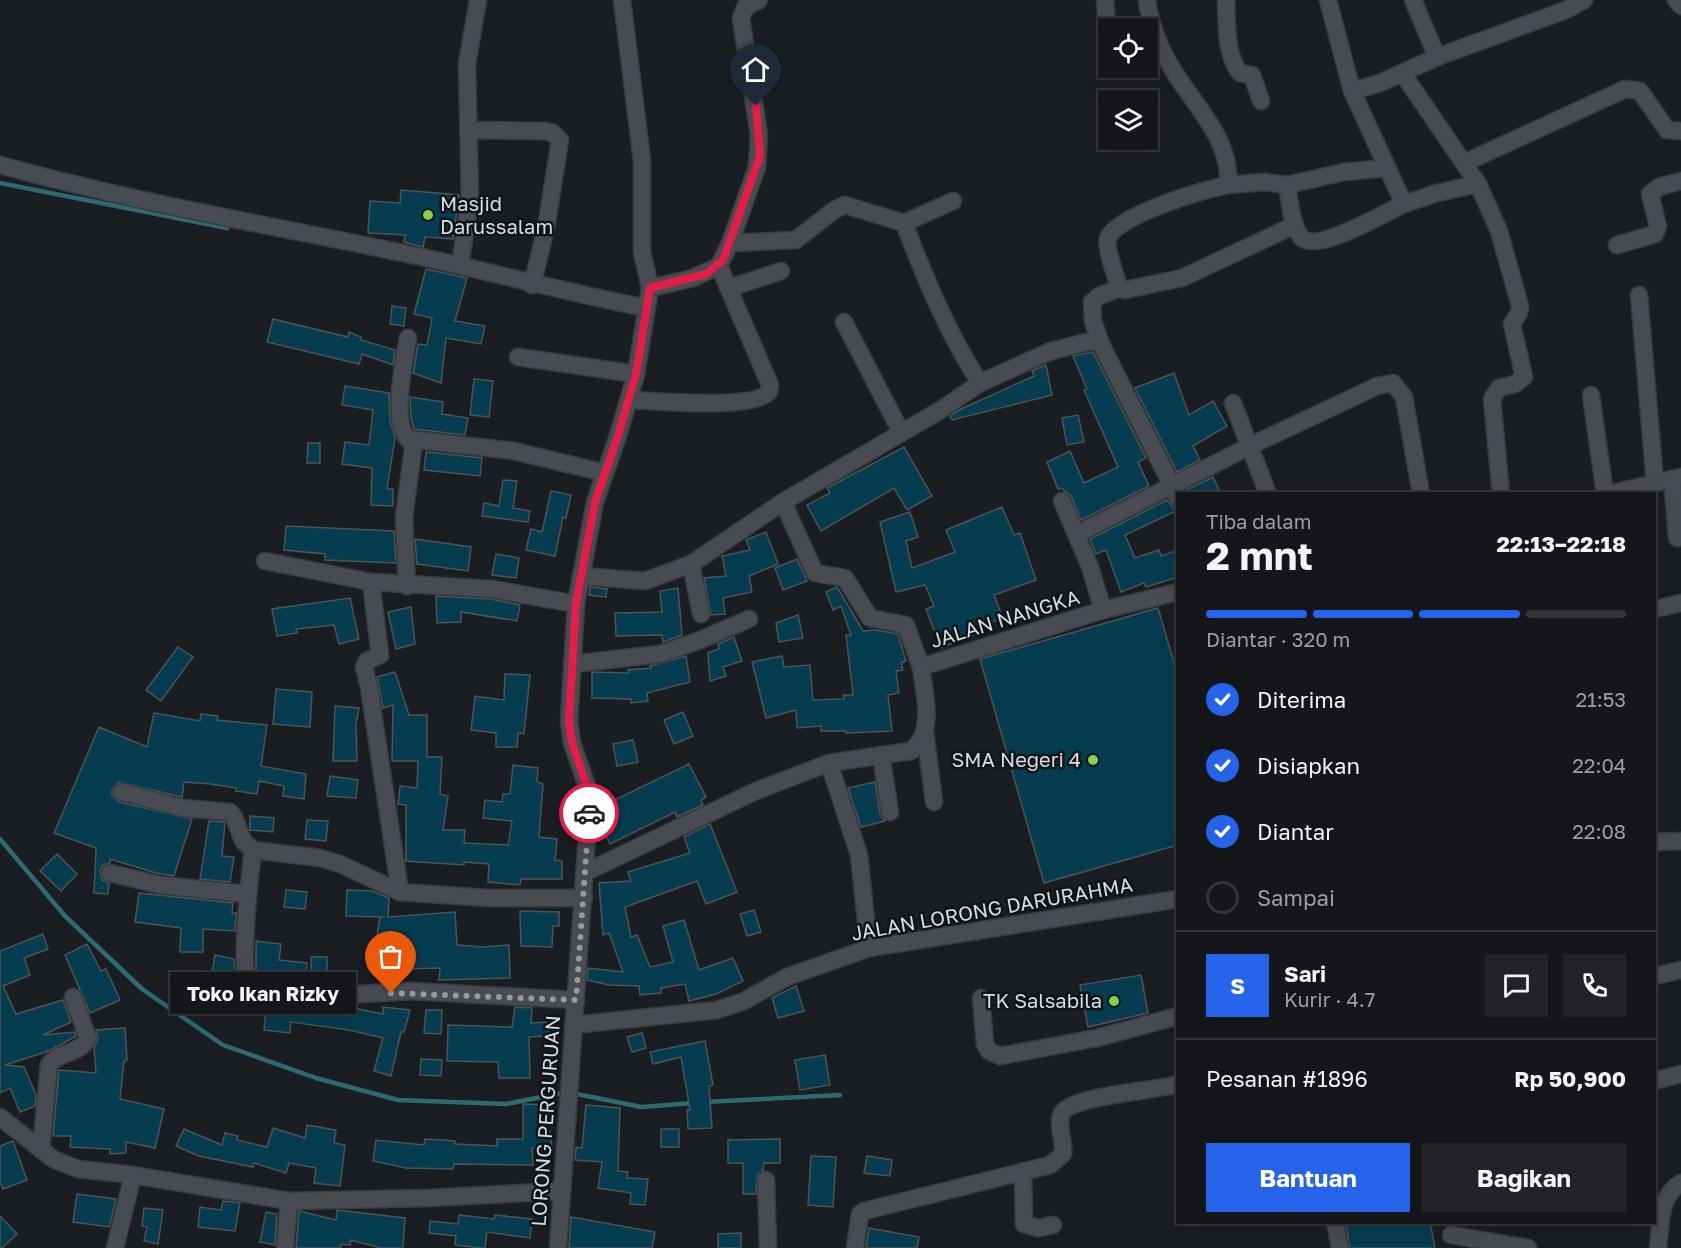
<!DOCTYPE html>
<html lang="id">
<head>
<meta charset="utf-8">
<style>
	body { margin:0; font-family:"Golos Text",sans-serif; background:#212327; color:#f1f3f6; height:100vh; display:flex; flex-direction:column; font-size:22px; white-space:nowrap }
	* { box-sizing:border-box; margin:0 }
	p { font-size:20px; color:#9d9fa2 }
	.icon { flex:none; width:33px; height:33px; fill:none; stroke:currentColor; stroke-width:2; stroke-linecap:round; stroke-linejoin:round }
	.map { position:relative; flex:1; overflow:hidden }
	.drawer { position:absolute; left:1176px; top:492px; width:480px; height:732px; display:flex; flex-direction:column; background:#14161a; border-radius:0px; box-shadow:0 6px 24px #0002,0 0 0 2px #333539 }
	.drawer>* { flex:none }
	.buttons { position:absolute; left:1098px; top:18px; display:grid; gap:12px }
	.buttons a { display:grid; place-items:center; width:60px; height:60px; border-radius:0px; background:#14161a; box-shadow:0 6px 24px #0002,0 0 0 2px #333539; font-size:30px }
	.pin { position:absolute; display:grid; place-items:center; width:51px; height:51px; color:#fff; margin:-62px -26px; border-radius:50% 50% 50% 0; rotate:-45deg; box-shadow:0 0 6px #0007 }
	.pin .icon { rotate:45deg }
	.courier { position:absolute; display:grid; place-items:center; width:60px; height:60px; margin:-30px; border:4px solid #e11d48; border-radius:50%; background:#fff; color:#222; box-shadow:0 2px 8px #0007 }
	.bubble { position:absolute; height:42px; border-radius:0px; background:#14161a; box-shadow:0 6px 24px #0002,0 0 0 2px #333539; font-size:20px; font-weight:700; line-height:42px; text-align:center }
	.overview em { font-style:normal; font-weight:700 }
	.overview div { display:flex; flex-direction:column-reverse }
	.overview { display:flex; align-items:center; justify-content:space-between; height:102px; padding:0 30px }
	h1 { font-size:39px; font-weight:700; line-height:45px }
	.bar { display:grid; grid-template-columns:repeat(4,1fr); gap:9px 6px; align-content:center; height:72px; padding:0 30px }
	.bar i { height:8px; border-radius:4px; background:#333539 }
	.bar .on { background:#2563eb }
	.bar p { grid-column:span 4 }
	.line { display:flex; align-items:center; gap:15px; padding:0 30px; border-top:2px solid #333539 }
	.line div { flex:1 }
	.round { display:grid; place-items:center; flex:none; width:63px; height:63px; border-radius:0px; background:#212327 }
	ol { padding:0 30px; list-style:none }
	li { display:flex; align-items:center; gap:18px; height:66px }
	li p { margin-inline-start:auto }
	li .icon { padding:6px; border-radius:50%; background:#2563eb; color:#fff; stroke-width:4 }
	li:last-child { color:#9d9fa2 }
	li i { width:33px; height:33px; border:3px solid #333539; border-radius:50% }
	.cta { display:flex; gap:12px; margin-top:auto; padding:12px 30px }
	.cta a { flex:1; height:69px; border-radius:0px; background:#2563eb; color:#fff; font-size:24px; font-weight:700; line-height:69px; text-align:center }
	.cta a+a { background:#212327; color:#f1f3f6 }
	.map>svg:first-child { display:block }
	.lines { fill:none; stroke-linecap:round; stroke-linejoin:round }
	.stream { stroke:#2d6a71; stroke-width:4.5 }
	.building { fill:#053c50; stroke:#4d5458; stroke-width:1.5 }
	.street-casing { stroke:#383b3f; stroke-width:19 }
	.street { stroke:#484c52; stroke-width:16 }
	.done { stroke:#979a9e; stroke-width:6; stroke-dasharray:0 10.8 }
	.route { stroke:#e11d48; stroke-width:8 }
	.poi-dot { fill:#83d04e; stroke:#111519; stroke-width:2 }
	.labels { text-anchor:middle; stroke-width:5; stroke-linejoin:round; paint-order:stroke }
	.poi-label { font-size:20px; fill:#dadde0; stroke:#111519; text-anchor:end }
	.street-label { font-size:20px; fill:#dadde0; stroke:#111519 }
</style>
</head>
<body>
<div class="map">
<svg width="1681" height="1248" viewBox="0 0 1681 1248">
	<rect width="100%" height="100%" fill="#1a1e23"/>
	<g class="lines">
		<!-- stream -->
		<g class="stream">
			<polyline points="0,183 227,228"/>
			<polyline points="0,839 65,916 142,989 223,1045 316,1078 398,1100 506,1104 562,1093"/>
			<polyline points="572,1093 641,1107 693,1103"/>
			<polyline points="705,1102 840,1095"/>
		</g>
	</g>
	<!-- building -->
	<g class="building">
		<polygon points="401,190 459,195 453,239 425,237 423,247 404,242 405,235 368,233 370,201 400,203"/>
		<polygon points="426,269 467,278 455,321 485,326 481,344 446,338 441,383 413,373 418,344 427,345 432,318 414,314"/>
		<polygon points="392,306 406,308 404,326 390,324"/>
		<polygon points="273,319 348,337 349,332 361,337 361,340 395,350 393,365 362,354 359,364 267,342"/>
		<polygon points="1093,352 1146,458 1138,462 1149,486 1081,520 1071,496 1061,488 1058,489 1047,462 1070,451 1084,483 1118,467 1084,390 1087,389 1073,356"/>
		<polygon points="1046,365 1052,395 952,420 950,416 961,409 1034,376 1032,371"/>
		<polygon points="1174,373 1189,415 1213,401 1227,426 1193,446 1200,460 1177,472 1135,388"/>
		<polygon points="474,379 493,381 489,417 470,415"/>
		<polygon points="345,386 389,393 390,420 395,438 387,489 393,489 393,506 371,505 372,468 342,464 345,442 369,445 373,410 342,405"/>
		<polygon points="410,397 443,402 442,414 468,418 465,435 414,429 411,417"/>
		<polygon points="1078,415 1084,442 1067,445 1062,418"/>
		<polygon points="308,443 320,443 320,463 307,463"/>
		<polygon points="904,447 932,496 907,510 894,488 821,531 807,505 830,493 827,488"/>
		<polygon points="426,452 482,458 480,476 424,470"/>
		<polygon points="1213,477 1221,494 1187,494 1186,490"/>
		<polygon points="503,480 517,481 513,508 530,511 528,522 482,516 484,503 499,506"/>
		<polygon points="551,491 571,495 566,518 563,517 555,556 526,550 531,529 542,532"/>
		<polygon points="1167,500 1176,511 1125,535 1135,558 1159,550 1161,556 1178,550 1178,577 1146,587 1144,583 1121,592 1106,550 1096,554 1090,539"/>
		<polygon points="1002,507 1014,535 1020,533 1036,580 994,595 1003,618 971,630 973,635 941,648 926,609 934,606 925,585 896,592 880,522 910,512 918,537 906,541 912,568 955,552 946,530"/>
		<polygon points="286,526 394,531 396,563 325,560 325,554 284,550"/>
		<polygon points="766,532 778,564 749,576 752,592 723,598 725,614 711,615 704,578 726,576 722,556 750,550 746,540"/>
		<polygon points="415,539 471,547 468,571 417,564"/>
		<polygon points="496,554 519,558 516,578 492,575"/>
		<polygon points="797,559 807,581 783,590 775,568"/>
		<polygon points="590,587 607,589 606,597 589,595"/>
		<polygon points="837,587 863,631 875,630 898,634 906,661 901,663 903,670 896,671 899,693 888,695 892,731 846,733 846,731 821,731 821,726 797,728 796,710 766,718 752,662 782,656 784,667 810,665 813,700 844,699 843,695 853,695 846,635 851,635 841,606 833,610 826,592"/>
		<polygon points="678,588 682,635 663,642 662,635 616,636 615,613 662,612 660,591"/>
		<polygon points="436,596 491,599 520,605 517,621 461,612 461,622 437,623"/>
		<polygon points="350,598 359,639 339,644 334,625 296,629 297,633 277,636 272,609"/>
		<polygon points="411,607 415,644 396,649 388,612"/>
		<polygon points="1158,608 1178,676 1178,845 1044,883 980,659"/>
		<polygon points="798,615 803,638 779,642 776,623"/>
		<polygon points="734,637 742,661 723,667 726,676 710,681 708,653 719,649 718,644"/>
		<polygon points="178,647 193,657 161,701 146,690"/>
		<polygon points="686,656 690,682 647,693 648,701 631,703 631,699 592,698 592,672 629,673 628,670 651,668 650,666"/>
		<polygon points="395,672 409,715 427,715 427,757 442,757 440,794 448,796 443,830 465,830 464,843 508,845 512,821 483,818 485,800 502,802 503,794 510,794 513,765 538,768 537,782 543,784 539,837 557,839 555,860 562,861 562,879 521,879 520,885 488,882 489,864 464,862 464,865 406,861 406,805 398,804 400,786 417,788 418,761 392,761 393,705 383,708 377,677"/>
		<polygon points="505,674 530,675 524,734 518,733 517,747 496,747 496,733 471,730 475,696 504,700"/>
		<polygon points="276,689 312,692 310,727 273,724"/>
		<polygon points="335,706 359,708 356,724 357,761 333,761"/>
		<polygon points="683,712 693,736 674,744 664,720"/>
		<polygon points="154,713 200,721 201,714 218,716 217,720 267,725 261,766 306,774 304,799 283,796 284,786 259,781 257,794 236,791 236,788 211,784 184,782 182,797 119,782 112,790 112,795 119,802 192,819 174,876 156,873 110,859 110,863 103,865 100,871 102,880 109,883 108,894 94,893 96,848 54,833 99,727 147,747"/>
		<polygon points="633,740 638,762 617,766 613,744"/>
		<polygon points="689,764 706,797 701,800 703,805 677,817 675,812 610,844 599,821 600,807"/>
		<polygon points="330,776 358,780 356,798 327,796"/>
		<polygon points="875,782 880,814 885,821 861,827 848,788"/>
		<polygon points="250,816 274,818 273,832 250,830"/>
		<polygon points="307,820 328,821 326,841 305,839"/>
		<polygon points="209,821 225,822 222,856 234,857 230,882 200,879"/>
		<polygon points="710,824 737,892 706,904 697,881 625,907 631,937 637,935 650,967 673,962 663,926 684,920 699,970 733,958 743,981 716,994 689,1001 685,984 661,988 661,993 640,995 639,986 609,985 587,980 588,968 623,972 609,933 603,935 599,883 631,881 628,872 690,853 684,837"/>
		<polygon points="57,854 77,874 61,891 40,871"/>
		<polygon points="286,890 307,892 305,909 284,907"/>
		<polygon points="347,890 372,891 389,898 388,917 455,912 457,945 482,947 509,945 510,978 439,980 440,968 401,969 372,964 380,917 385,917 346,916"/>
		<polygon points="139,893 233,903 232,913 236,913 235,931 203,929 203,952 180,952 181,928 135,922"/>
		<polygon points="754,910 761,932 747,936 740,914"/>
		<polygon points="520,911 559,912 559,926 553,926 552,947 521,946"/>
		<polygon points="43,934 48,949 24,958 30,975 3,986 16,1014 63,1000 71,1022 43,1035 75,1032 76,1036 49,1051 5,1065 24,1067 36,1095 35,1106 20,1112 10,1088 0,1093 0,951"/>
		<polygon points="256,941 281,944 279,960 307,963 305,982 256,976"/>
		<polygon points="87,944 101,971 106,969 120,1000 90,1013 65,955"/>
		<polygon points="215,955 234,959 235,977 212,972"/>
		<rect x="311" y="957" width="16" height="17"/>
		<polygon points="1141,975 1148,1013 1088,1027 1080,985"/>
		<polygon points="796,986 804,1011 778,1018 772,998"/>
		<polygon points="296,1005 352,1012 353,1008 383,1014 383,1007 410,1010 404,1032 401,1032 391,1076 374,1071 383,1038 349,1030 291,1022 290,1033 264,1030 266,1006 296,1009"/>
		<polygon points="515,1007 532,1008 531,1023 548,1022 549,1036 529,1037 530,1078 499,1078 498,1062 447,1061 448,1025 512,1027"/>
		<polygon points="426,1010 442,1010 441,1034 424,1033"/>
		<polygon points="125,1028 127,1060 124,1061 120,1099 164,1109 155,1148 126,1142 126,1153 110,1154 110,1149 70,1147 71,1136 53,1136 59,1070 96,1073 94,1048 98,1039 96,1030"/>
		<polygon points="642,1033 646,1048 632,1052 627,1037"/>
		<polygon points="705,1041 713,1085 709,1086 712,1128 688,1129 687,1110 690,1110 681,1057 653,1064 650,1052"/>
		<polygon points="825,1055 830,1085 800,1090 795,1060"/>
		<polygon points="421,1059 442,1060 441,1076 420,1075"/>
		<polygon points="523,1104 548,1105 547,1131 550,1131 552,1147 532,1148 533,1165 454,1164 453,1169 406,1168 373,1161 376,1140 424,1145 425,1139 442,1140 455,1141 455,1144 497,1146 497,1139 523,1139"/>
		<polygon points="586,1105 620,1108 618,1171 628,1172 627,1178 648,1179 645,1205 630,1204 631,1193 598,1188 602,1162 575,1160 576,1147 582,1148"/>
		<polygon points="307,1125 336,1130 334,1143 345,1145 340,1186 314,1183 316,1168 289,1163 286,1173 254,1163 253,1167 199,1156 176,1146 184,1129 222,1145 225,1133 238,1136 237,1140 267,1147 273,1128 305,1138"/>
		<rect x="661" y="1129" width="18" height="18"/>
		<polygon points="780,1139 780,1163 764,1163 763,1170 757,1176 756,1194 743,1194 743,1163 728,1163 728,1140"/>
		<polygon points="13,1141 27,1180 3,1189 0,1182 0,1146"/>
		<polygon points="811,1156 836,1157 833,1207 808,1205"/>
		<polygon points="867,1156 892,1160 890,1176 864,1173"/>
		<polygon points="77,1194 116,1199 109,1227 73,1222"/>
		<polygon points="223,1201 240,1203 235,1231 198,1227 200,1207 221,1210"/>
		<polygon points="144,1208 163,1210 158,1244 144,1241 147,1227 142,1226"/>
		<polygon points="337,1210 405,1218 403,1248 381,1248 351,1240 350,1245 341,1244 341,1248 296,1248 299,1211 336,1220"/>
		<polygon points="266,1212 277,1214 275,1245 260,1242"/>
		<polygon points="459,1215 494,1219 495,1215 532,1219 530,1238 487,1232 485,1248 482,1248 455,1245 456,1236 429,1233 430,1221 458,1224"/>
		<polygon points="0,1216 17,1234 2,1248 0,1248"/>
		<polygon points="571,1217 655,1232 652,1248 569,1248"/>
		<polygon points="1346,1222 1430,1222 1435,1248 1350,1248"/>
		<polygon points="869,1228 919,1237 917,1248 866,1248"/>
		<polygon points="741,1233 741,1248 718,1248 718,1234"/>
	</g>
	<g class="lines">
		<!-- street casing -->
		<g class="street-casing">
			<g id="street">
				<polyline points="622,0 642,161 642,252 650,288"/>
				<polyline points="1105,0 1108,41"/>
				<path d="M1147 0C1150 24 1160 49 1173 70 1194 105 1232 140 1228 185L1264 182 1287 185C1290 200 1291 226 1302 238 1318 253 1386 212 1404 204"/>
				<path d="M1226 0C1227 24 1225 53 1240 73L1252 75 1261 101"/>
				<polyline points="1328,0 1352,91 1380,83 1437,57 1566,10 1584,0"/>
				<polyline points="1413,0 1437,57"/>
				<polyline points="1676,0 1681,6"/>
				<polyline points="1352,91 1404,204 1437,193 1478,184 1403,74"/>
				<polyline points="468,130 545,131 553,133 560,140 546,228 532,285"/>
				<polyline points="1464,163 1625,89 1640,91 1667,130 1681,131"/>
				<path d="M0 165C133 202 268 225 403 253 484 270 565 292 646 308"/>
				<polyline points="1478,184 1499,231 1520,306 1519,313 1512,324 1524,377 1515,384 1499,388 1492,399 1501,494"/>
				<path d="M1228 185C1204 189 1116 216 1108 238 1105 247 1116 277 1119 287L1125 290 1182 278 1295 225"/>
				<polyline points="1287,185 1344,172 1386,168"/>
				<polyline points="904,223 953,201"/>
				<path d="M730 243 796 240 834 210 845 205 904 223C925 278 948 334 980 383"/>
				<polyline points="1617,245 1655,234 1658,226 1650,194 1659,187 1681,181"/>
				<polyline points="460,265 470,199 467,64 478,0"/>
				<polyline points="729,288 781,271"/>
				<polyline points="1120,288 1099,296 1092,302 1093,321 1101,344 1178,498"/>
				<polyline points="1639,295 1655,483"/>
				<polyline points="844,322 901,432"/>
				<path d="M408 338C404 361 391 421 408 439L514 451 605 473"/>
				<polyline points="518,357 636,374"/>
				<polyline points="1591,395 1605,494"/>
				<path d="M629 400C655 401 754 410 769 392L770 385 719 266"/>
				<polyline points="1233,403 1268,494"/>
				<polyline points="1672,479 1677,538"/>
				<polyline points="1609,494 1681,477"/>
				<polyline points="1062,501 1090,567 1103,610"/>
				<polyline points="783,502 815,573 845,578 870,618 906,625 921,667"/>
				<polyline points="1077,534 1250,446 1377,386 1393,383 1404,397 1421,494"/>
				<polyline points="265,561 371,582 492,589 576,604"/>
				<polyline points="691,564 701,614"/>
				<polyline points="581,576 645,581 691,564 783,502 939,411 980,383 1051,351 1087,342 1095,341 1101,344"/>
				<polyline points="371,582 380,655 367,661 364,667 369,687 400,892"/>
				<polyline points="407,586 404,517 414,441"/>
				<polyline points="1654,609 1681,603"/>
				<polyline points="572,664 660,654 698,641 749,619"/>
				<polyline points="925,732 934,802"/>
				<polyline points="881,755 890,812"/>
				<polyline points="829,763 859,855 869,948"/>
				<polyline points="122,792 183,808 230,812 234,817 243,841 253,850 320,858 340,864 400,892 487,898 584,898"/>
				<polyline points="1654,842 1681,841"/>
				<path d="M253 850C250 874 238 977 250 993L329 996 411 991 576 1000"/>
				<path d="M586 872 756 791 829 763 911 751C936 732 924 693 921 667L1103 610 1178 592"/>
				<polyline points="110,873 160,885 247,894"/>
				<polyline points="1654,976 1681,970"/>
				<polyline points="981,998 985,1044 989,1051 1000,1056 1097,1038 1178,1016"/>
				<polyline points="573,1025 717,1010 744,1001 787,977 869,948 1178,899"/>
				<polyline points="1654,1081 1681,1074"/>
				<polyline points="0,1117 53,1159 78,1169 133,1175 289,1201 428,1198 562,1191"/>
				<path d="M41 1150 49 1065C59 1051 80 1054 88 1038L73 997"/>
				<polyline points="1023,1171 1024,1224 1038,1228 1053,1225"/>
				<polyline points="766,1180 768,1248"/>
				<polyline points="1335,1222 1340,1248"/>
				<polyline points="1451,1235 1528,1248"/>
				<polyline points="115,1248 133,1175"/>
				<polyline points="285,1248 289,1201"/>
				<polyline points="558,1248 589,808 589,792 572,743 569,721 576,604 595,502 618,436 636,374 650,288 693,278 719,266 730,243 757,167 759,135 741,18 746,6 759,0"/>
				<path d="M855 1248 860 1214 864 1211 1050 1165 1063 1154C1065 1142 1056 1125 1062 1113 1073 1095 1156 1091 1178 1084"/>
				<path d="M1658 1248C1661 1225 1659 1195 1681 1183"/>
			</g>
		</g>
		<!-- street -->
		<use href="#street" class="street"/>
	</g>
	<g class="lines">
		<!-- done -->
		<polyline class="done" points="391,993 576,1000 589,813"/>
		<!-- route -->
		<polyline class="route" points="589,813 589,792 572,743 569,721 576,604 595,502 618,436 636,374 650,288 706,274 723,260 760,156 756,106"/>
	</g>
	<!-- markers -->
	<g class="poi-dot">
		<circle cx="428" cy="215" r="6"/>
		<circle cx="1093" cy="760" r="6"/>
		<circle cx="1114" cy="1001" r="6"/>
	</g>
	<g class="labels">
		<!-- poi labels -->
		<g class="poi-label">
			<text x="440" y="211" text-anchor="start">Masjid<tspan x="440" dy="23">Darussalam</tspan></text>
			<text x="1081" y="767">SMA Negeri 4</text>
			<text x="1102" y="1008">TK Salsabila</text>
		</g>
		<!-- street labels -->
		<g class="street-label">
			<text transform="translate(1005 619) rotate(-17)" y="7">JALAN NANGKA</text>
			<text transform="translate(992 909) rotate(-10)" y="7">JALAN LORONG DARURAHMA</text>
			<text transform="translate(546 1121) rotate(-86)" y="7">LORONG PERGURUAN</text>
		</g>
	</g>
</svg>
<div class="buttons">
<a><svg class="icon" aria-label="locate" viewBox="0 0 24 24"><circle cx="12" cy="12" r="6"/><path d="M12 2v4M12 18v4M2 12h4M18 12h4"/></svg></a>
<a><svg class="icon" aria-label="layers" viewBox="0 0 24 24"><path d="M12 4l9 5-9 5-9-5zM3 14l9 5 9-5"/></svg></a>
</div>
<div class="pin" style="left:391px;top:993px;background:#ea580c"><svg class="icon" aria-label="bag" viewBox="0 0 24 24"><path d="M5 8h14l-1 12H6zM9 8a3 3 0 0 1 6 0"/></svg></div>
<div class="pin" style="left:756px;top:106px;background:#1f2937"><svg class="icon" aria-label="home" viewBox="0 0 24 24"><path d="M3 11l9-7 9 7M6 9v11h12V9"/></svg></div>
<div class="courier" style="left:589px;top:813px"><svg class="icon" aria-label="car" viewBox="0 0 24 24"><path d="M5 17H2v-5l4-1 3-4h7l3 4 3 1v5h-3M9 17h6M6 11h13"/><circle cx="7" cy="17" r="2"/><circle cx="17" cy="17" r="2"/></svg></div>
<div class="bubble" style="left:170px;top:972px;width:186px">Toko Ikan Rizky</div>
<section class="drawer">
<div class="overview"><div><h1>2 mnt</h1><p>Tiba dalam</p></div><em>22:13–22:18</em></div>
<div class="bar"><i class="on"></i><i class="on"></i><i class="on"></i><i></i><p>Diantar · 320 m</p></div>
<ol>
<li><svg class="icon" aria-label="check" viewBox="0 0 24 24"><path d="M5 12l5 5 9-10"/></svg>Diterima<p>21:53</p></li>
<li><svg class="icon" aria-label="check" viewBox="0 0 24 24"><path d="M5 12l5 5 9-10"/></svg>Disiapkan<p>22:04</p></li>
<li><svg class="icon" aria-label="check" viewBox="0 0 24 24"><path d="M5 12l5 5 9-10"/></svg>Diantar<p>22:08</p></li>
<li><i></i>Sampai</li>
</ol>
<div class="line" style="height:108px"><b class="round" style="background:#2563eb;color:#fff">S</b><div><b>Sari</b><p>Kurir · 4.7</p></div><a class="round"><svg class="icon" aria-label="chat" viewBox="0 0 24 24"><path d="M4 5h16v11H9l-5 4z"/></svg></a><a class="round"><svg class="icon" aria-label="phone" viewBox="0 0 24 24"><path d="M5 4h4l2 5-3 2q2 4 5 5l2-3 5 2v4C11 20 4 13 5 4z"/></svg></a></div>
<div class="line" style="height:78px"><div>Pesanan #1896</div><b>Rp 50,900</b></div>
<div class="cta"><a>Bantuan</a><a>Bagikan</a></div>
</section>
</div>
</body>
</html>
